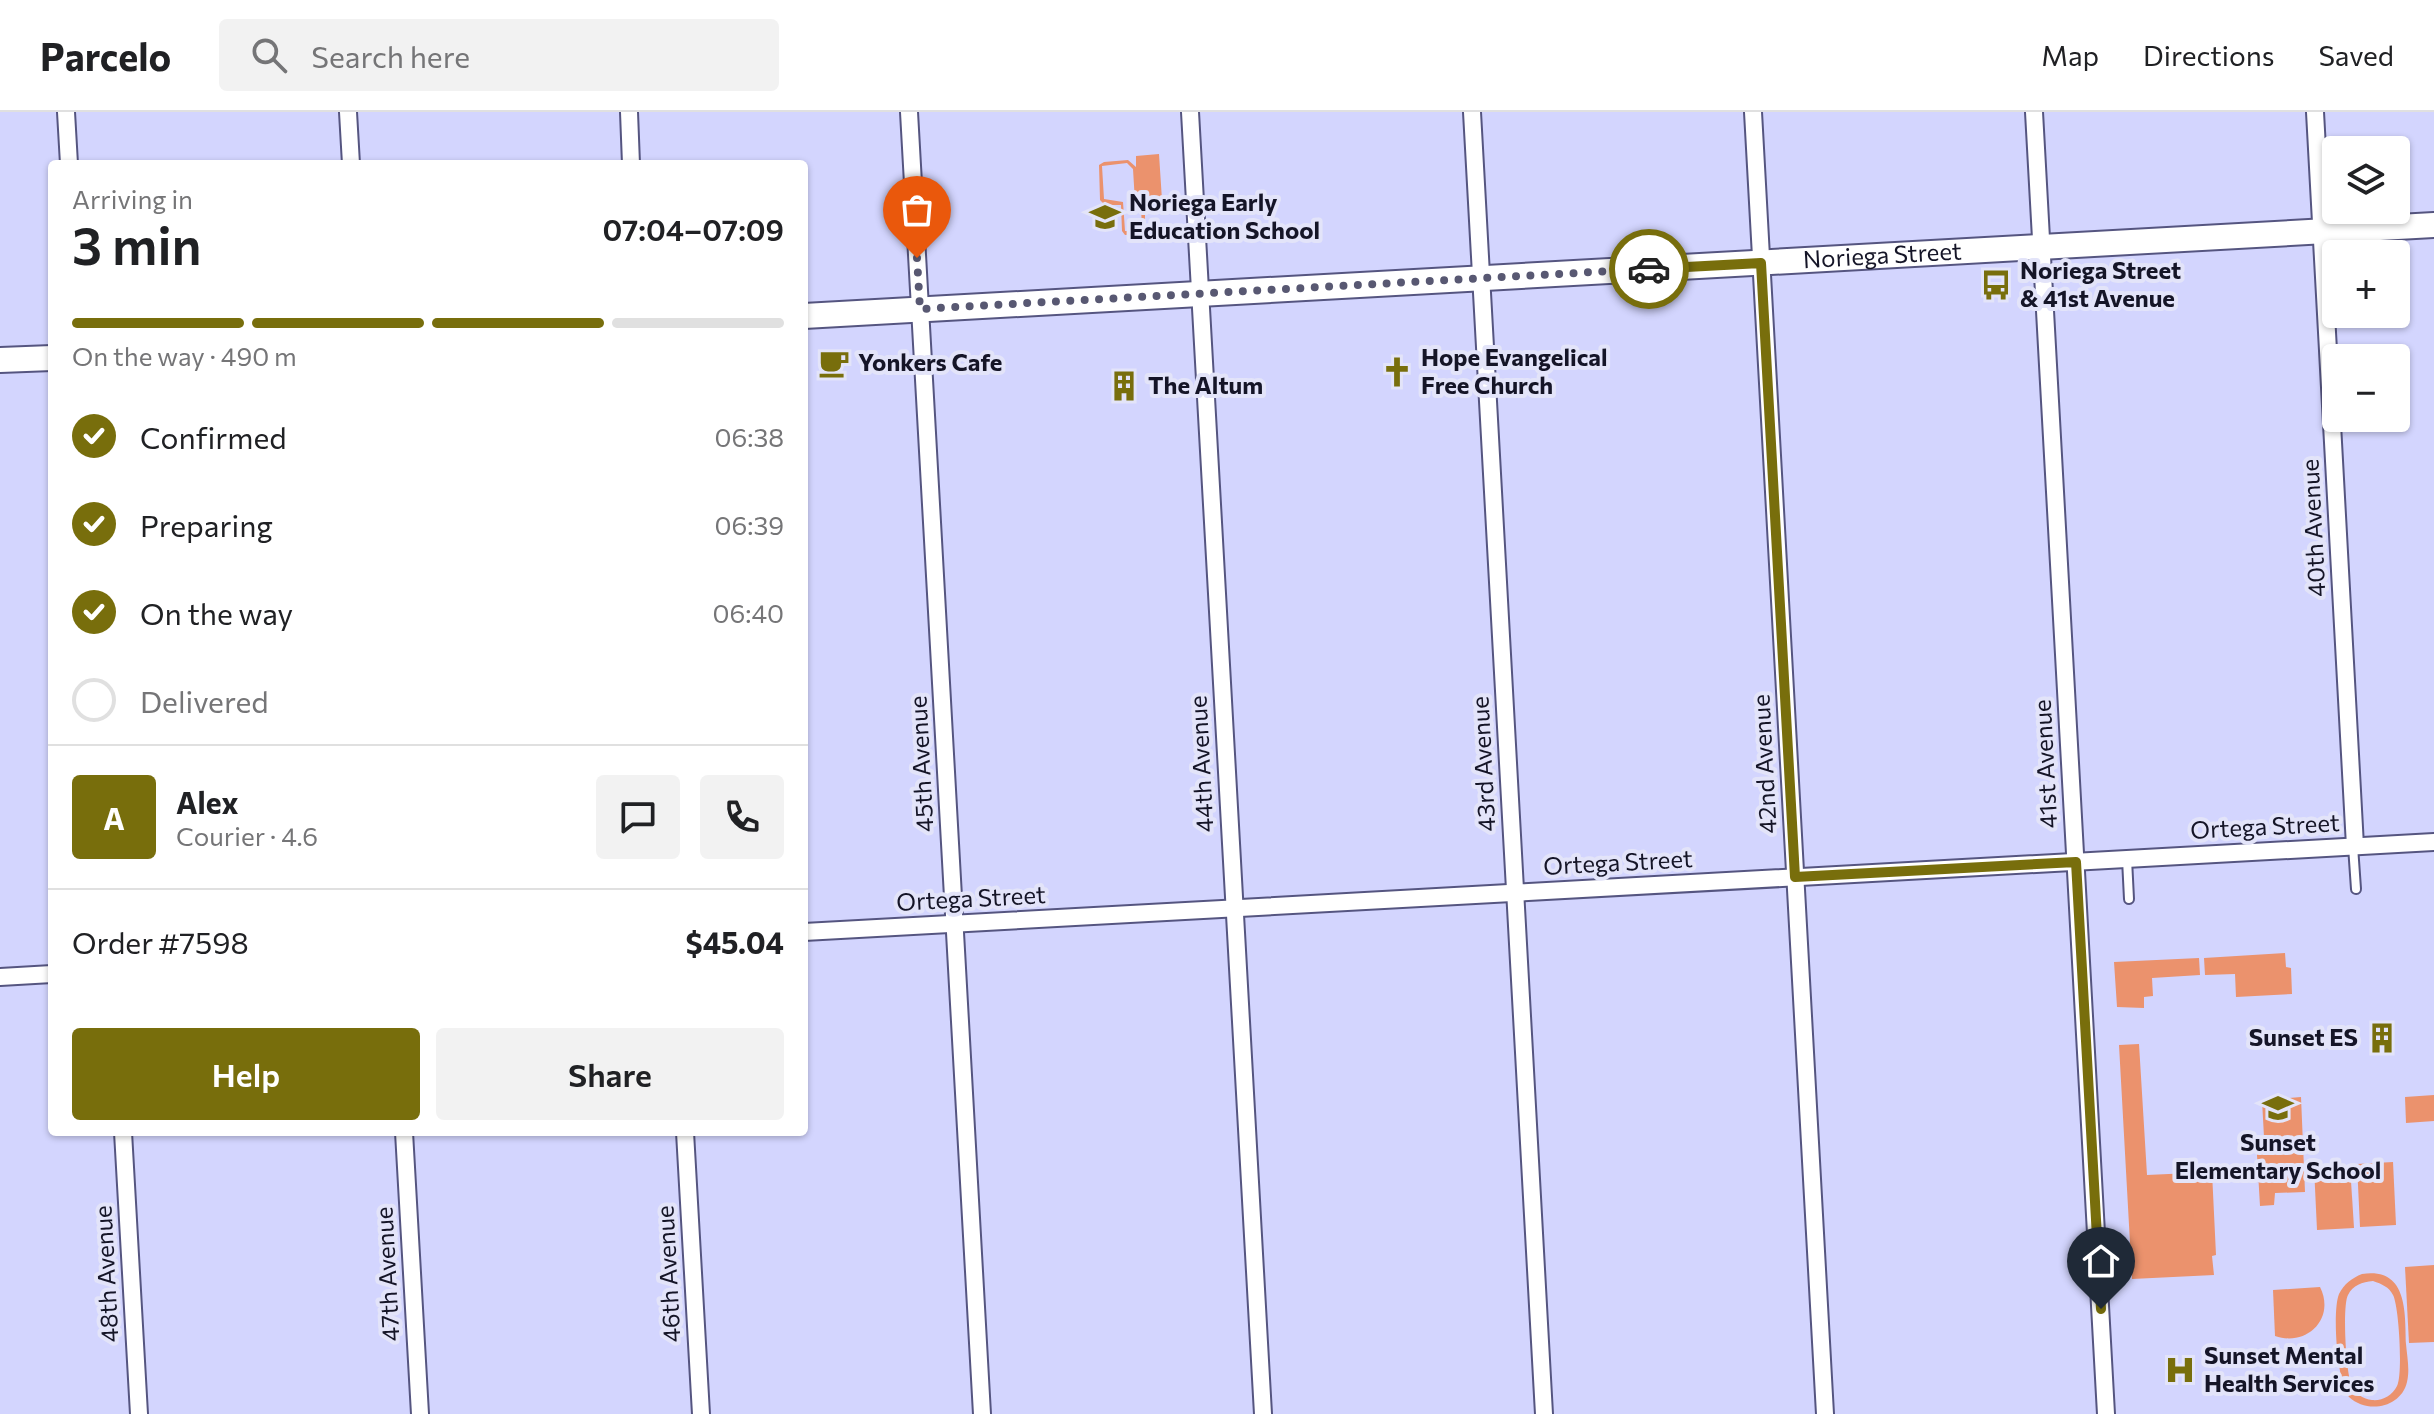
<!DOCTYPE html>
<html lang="en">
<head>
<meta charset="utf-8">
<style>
	body { margin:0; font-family:Commissioner,sans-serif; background:#f2f2f2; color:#202124; height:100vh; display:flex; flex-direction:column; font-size:30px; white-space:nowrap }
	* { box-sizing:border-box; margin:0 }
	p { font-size:26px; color:#757577 }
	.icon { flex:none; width:44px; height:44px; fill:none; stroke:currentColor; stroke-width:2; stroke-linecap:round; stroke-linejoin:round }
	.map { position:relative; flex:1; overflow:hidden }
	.sheet { position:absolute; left:48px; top:48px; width:760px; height:976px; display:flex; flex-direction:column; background:#fff; border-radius:8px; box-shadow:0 2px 6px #0004 }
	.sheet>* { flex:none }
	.buttons { position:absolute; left:2322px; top:24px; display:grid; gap:16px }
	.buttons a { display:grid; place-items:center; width:88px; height:88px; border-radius:8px; background:#fff; box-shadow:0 2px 6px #0004; font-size:40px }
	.pin { position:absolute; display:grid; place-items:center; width:68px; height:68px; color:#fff; margin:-82px -34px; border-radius:50% 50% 50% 0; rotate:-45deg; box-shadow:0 0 8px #0007 }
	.pin .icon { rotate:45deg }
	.courier { position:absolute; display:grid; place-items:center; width:80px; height:80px; margin:-40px; border:6px solid #786e0c; border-radius:50%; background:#fff; color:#222; box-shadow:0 2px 10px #0007 }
	.head em { font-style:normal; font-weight:600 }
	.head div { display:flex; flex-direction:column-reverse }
	.head { display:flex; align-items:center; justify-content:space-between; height:136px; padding:0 24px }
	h1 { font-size:52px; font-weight:600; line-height:60px }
	.bar { display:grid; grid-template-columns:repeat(4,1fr); gap:12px 8px; align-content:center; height:96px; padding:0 24px }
	.bar i { height:10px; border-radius:6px; background:#e0e0e0 }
	.bar .current { background:#786e0c }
	.bar p { grid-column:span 4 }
	.line { display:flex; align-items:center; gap:20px; padding:0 24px; border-top:2px solid #e0e0e0 }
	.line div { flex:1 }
	.round { display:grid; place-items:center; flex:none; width:84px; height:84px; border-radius:8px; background:#f2f2f2 }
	ol { padding:0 24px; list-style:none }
	li { display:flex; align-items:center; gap:24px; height:88px }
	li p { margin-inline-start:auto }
	li .icon { padding:8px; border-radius:50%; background:#786e0c; color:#fff; stroke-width:4 }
	li:last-child { color:#757577 }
	li i { width:44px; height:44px; border:4px solid #e0e0e0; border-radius:50% }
	.primary-button { display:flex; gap:16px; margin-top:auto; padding:16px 24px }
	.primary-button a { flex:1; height:92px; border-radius:8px; background:#786e0c; color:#fff; font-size:32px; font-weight:600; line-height:92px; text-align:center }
	.primary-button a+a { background:#f2f2f2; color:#202124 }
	header { display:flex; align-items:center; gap:48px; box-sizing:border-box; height:112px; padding:0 40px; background:#fff; border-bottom:2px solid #e0e0e0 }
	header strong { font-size:38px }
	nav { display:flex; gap:44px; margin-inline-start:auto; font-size:28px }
	.search { width:560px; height:72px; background:#f2f2f2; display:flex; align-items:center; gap:20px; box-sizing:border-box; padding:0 28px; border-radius:8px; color:#757577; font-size:30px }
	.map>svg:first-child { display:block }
	.green { fill:#eb926d; fill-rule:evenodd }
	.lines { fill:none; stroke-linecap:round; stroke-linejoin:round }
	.lane-casing { stroke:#555580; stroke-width:12 }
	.street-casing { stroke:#555580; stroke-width:20 }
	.secondary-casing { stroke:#555580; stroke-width:28 }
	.lane { stroke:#fff; stroke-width:8 }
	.street { stroke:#fff; stroke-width:16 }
	.secondary { stroke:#fff; stroke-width:24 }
	.done { stroke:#585872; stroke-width:8; stroke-dasharray:0 14.4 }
	.route { stroke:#786e0c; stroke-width:10 }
	.labels { text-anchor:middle; stroke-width:8; stroke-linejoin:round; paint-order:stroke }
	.poi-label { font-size:24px; font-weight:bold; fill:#151527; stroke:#e3e4f9; text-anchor:start }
	.street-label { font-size:24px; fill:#151527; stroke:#e3e4f9 }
</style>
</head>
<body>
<header>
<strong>Parcelo</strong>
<div class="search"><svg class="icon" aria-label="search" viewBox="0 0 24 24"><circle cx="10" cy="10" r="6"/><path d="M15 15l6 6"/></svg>Search here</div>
<nav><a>Map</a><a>Directions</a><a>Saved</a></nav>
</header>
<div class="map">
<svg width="2434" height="1302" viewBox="0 0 2434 1302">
	<rect width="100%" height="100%" fill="#d3d5fe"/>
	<!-- green -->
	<g class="green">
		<path d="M1159 42 1162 88 1139 89 1145 95V119L1139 122 1125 123 1122 119 1121 93H1105L1100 88 1099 53 1104 50 1128 48 1136 55V44ZM1127 51 1133 57 1135 90 1141 96 1142 116 1139 119H1125L1123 90 1104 87 1102 54Z"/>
		<polygon points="2285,841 2286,855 2291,856 2292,882 2236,885 2235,862 2205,863 2204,846"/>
		<polygon points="2199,846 2200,863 2152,866 2153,884 2144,885 2144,896 2117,895 2114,850"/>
		<polygon points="2139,932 2147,1063 2212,1060 2216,1143 2212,1144 2214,1163 2132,1167 2119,933"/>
		<polygon points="2434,983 2434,1009 2406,1011 2405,985"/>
		<polygon points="2301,985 2305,1080 2275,1081 2274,1093 2260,1094 2256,1026 2264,1025 2262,988"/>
		<polygon points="2393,1050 2396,1113 2360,1115 2357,1052"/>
		<polygon points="2350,1053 2354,1116 2317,1118 2314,1055"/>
		<polygon points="2434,1153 2434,1230 2409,1231 2405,1155"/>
		<path d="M2362 1162C2408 1155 2405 1201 2406 1232 2407 1244 2410 1258 2407 1270 2401 1296 2367 1302 2349 1285 2337 1271 2332 1199 2339 1182 2344 1172 2352 1166 2362 1162ZM2373 1169C2382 1172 2389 1175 2393 1183 2399 1194 2403 1263 2397 1274 2392 1284 2382 1289 2372 1288 2363 1287 2356 1282 2352 1275 2346 1263 2342 1194 2348 1183 2353 1173 2362 1170 2373 1169Z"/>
		<path d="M2320 1175C2336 1207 2306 1235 2275 1224L2273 1178Z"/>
	</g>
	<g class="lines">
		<!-- lane casing -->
		<g class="lane-casing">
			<g id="lane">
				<polyline points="2353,734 2356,777"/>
				<polyline points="2127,747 2129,787"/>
			</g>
		</g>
		<!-- street casing -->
		<g class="street-casing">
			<g id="street">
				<polyline points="66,0 69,52"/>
				<polyline points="348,0 351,52"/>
				<polyline points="629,0 631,52"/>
				<polyline points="909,0 982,1302"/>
				<polyline points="1190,0 1263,1302"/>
				<polyline points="1472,0 1544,1302"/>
				<polyline points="1753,0 1825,1302"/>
				<polyline points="2034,0 2106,1302"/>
				<polyline points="2315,0 2355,734"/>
				<polyline points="804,820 2434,730"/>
				<polyline points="0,865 52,862"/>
				<polyline points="123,1020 139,1302"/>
				<polyline points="404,1020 420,1302"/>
				<polyline points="685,1020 701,1302"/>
			</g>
		</g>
		<!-- secondary casing -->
		<g class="secondary-casing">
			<g id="secondary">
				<path id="s1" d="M804 204 2434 113"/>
				<polyline points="0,248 52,246"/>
			</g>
		</g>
		<!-- lane -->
		<use href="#lane" class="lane"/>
		<!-- street -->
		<use href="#street" class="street"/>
		<!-- secondary -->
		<use href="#secondary" class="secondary"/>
	</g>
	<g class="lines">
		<!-- done -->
		<polyline class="done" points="917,146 920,197 1649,157"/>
		<!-- route -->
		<polyline class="route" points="1649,157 1761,151 1795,765 2076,750 2101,1197"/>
	</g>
	<!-- icons -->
	<defs>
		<g id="school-bare" transform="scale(2.4)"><path d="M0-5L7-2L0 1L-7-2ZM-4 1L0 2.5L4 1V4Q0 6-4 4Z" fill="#786e0c" stroke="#e3e4f9" stroke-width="2.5" paint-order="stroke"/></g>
		<g id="bus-bare" transform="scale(2.4)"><path d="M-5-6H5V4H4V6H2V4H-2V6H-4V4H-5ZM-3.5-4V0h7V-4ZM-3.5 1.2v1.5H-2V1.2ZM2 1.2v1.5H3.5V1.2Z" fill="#786e0c" stroke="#e3e4f9" stroke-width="2.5" paint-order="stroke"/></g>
		<g id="cafe-bare" transform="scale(2.4)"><path d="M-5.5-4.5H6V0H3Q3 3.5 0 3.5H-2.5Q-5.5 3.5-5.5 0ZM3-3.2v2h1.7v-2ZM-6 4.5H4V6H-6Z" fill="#786e0c" stroke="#e3e4f9" stroke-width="2.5" paint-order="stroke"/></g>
		<g id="church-bare" transform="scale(2.4)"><path d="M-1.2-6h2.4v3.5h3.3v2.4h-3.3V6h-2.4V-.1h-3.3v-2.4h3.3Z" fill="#786e0c" stroke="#e3e4f9" stroke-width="2.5" paint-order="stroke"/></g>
		<g id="building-bare" transform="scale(2.4)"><path d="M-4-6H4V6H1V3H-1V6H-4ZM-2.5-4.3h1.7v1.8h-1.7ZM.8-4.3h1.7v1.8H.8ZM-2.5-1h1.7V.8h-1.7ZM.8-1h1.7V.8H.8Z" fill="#786e0c" stroke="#e3e4f9" stroke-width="2.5" paint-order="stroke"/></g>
		<g id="hospital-bare" transform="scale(2.4)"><path d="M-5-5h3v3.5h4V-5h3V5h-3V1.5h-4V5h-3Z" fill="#786e0c" stroke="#e3e4f9" stroke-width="2.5" paint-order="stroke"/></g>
	</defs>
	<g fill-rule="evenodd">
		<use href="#school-bare" x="1105" y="105"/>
		<use href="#bus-bare" x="1996" y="173"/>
		<use href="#cafe-bare" x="834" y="251"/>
		<use href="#church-bare" x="1397" y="260"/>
		<use href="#building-bare" x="1124" y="274"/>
		<use href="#building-bare" x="2382" y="926"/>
		<use href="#school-bare" x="2278" y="996"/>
		<use href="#hospital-bare" x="2180" y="1258"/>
	</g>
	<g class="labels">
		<!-- poi labels -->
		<g class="poi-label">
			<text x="1129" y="99">Noriega Early<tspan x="1129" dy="28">Education School</tspan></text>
			<text x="2020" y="167">Noriega Street<tspan x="2020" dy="28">&amp; 41st Avenue</tspan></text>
			<text x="1421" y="254">Hope Evangelical<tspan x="1421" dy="28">Free Church</tspan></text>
			<text x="858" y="259">Yonkers Cafe</text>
			<text x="1148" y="282">The Altum</text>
			<text x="2358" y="934" text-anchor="end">Sunset ES</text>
			<text x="2278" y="1039" text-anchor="middle">Sunset<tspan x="2278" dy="28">Elementary School</tspan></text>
			<text x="2204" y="1252">Sunset Mental<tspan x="2204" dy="28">Health Services</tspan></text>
		</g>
		<!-- street labels -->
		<g class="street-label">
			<text dy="8" stroke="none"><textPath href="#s1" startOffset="1080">Noriega Street</textPath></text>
			<text transform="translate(2314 416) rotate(-93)" y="8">40th Avenue</text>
			<text transform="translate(922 652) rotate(-93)" y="8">45th Avenue</text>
			<text transform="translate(1202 652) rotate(-93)" y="8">44th Avenue</text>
			<text transform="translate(1484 652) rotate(-93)" y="8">43rd Avenue</text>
			<text transform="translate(1765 652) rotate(-93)" y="8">42nd Avenue</text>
			<text transform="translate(2046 652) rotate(-93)" y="8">41st Avenue</text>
			<text transform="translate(2265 715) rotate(-3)" y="8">Ortega Street</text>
			<text transform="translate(1618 751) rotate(-3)" y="8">Ortega Street</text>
			<text transform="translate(971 787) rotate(-3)" y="8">Ortega Street</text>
			<text transform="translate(107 1162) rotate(-93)" y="8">48th Avenue</text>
			<text transform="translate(388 1162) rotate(-93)" y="8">47th Avenue</text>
			<text transform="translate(669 1162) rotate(-93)" y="8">46th Avenue</text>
		</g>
	</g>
</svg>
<div class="buttons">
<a><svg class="icon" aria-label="layers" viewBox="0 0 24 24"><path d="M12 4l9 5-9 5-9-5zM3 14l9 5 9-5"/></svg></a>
<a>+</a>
<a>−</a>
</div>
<div class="pin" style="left:917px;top:146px;background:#ea580c"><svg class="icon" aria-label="bag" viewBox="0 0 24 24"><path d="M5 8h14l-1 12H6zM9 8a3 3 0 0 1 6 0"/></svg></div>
<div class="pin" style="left:2101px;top:1197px;background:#1f2937"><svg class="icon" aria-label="home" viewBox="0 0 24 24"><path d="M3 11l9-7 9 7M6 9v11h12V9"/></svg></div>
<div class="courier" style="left:1649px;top:157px"><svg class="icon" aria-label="car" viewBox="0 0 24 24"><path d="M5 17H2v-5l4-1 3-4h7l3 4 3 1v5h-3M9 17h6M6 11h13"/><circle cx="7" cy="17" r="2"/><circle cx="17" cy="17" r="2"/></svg></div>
<section class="sheet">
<div class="head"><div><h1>3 min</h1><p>Arriving in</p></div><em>07:04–07:09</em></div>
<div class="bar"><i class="current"></i><i class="current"></i><i class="current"></i><i></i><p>On the way · 490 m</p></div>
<ol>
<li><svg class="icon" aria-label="check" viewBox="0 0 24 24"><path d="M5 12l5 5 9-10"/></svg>Confirmed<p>06:38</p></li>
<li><svg class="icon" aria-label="check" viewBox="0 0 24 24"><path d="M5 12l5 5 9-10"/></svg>Preparing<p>06:39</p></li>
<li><svg class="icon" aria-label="check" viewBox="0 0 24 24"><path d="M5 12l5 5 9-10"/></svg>On the way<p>06:40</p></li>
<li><i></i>Delivered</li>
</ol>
<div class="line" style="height:144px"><b class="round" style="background:#786e0c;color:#fff">A</b><div><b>Alex</b><p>Courier · 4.6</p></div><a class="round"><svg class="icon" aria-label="chat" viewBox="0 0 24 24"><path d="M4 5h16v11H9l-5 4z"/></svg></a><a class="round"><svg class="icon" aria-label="phone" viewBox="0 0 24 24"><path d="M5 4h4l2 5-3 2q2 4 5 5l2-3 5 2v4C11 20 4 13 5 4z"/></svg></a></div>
<div class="line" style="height:104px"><div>Order #7598</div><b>$45.04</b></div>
<div class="primary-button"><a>Help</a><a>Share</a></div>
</section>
</div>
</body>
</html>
